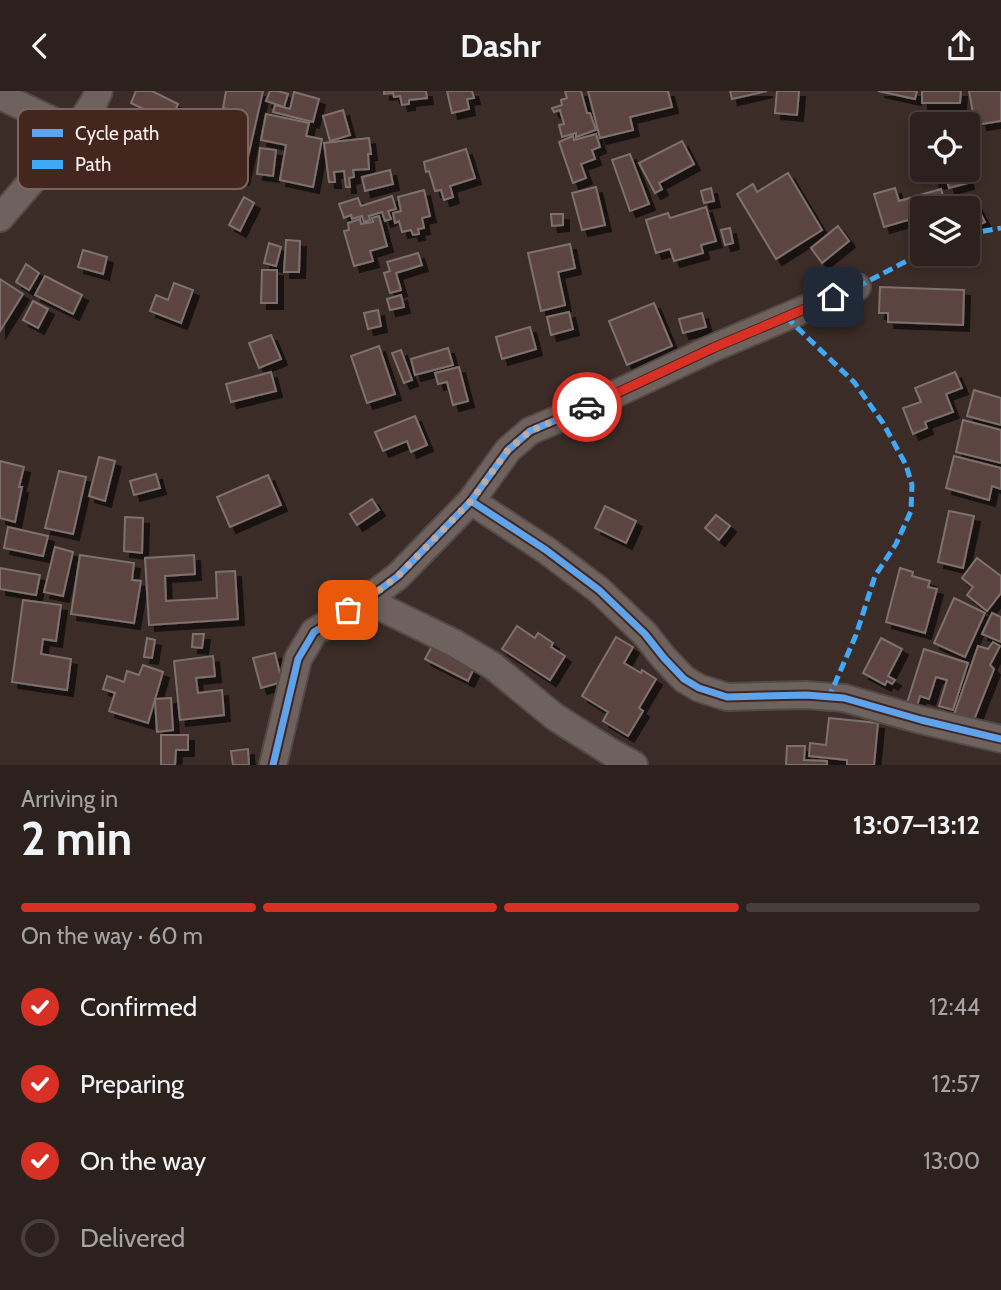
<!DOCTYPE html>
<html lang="en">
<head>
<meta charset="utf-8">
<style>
	body { margin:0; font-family:Cabin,sans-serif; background:#382e2a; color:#f1f3f6; height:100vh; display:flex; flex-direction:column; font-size:26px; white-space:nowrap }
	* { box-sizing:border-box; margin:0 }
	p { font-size:23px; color:#a6a3a4 }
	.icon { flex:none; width:38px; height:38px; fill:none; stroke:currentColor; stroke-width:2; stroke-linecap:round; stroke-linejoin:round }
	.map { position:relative; height:674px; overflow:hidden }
	.sheet { display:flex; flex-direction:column; background:#2c211d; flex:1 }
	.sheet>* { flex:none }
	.tools { position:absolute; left:910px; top:21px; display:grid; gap:14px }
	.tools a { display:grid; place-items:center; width:70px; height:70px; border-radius:7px; background:#2c211d; box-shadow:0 4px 10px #0003,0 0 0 2px #483e3b; font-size:35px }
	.pin { position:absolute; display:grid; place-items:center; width:60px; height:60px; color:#fff; margin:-30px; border-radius:14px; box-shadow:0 4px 10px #0006 }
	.courier { position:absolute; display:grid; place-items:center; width:70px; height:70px; margin:-35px; border:5px solid #d93025; border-radius:50%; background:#fff; color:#222; box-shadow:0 2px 9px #0007 }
	.head em { font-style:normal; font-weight:700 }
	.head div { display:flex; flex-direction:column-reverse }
	.head { display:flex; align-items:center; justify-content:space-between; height:119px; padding:0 21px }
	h1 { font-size:46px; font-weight:700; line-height:52px }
	.bar { display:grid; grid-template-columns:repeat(4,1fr); gap:10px 7px; align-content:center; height:84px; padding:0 21px }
	.bar i { height:9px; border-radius:5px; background:#483e3b }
	.bar .on { background:#d93025 }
	.bar p { grid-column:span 4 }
	ol { padding:0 21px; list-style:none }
	li { display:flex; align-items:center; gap:21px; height:77px }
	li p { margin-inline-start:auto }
	li .icon { padding:7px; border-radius:50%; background:#d93025; color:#fff; stroke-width:4 }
	li:last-child { color:#a6a3a4 }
	li i { width:38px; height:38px; border:4px solid #483e3b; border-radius:50% }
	header { display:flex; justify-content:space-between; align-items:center; height:91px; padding:0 21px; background:#2c211d; font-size:32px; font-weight:700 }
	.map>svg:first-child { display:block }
	.building { fill:#5b453f; stroke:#7e716d; stroke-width:2; filter:url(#shadow) }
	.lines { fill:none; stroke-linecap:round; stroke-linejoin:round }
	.street-casing { stroke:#554945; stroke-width:30 }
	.street { stroke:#6e625e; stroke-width:26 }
	.quiet { stroke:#3fa9f5; stroke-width:5; stroke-dasharray:10 5; stroke-linecap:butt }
	.cycleway-casing { stroke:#43271f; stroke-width:11 }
	.cycleway { stroke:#60a3ed; stroke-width:7 }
	.done { stroke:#b8aca8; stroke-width:7; stroke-dasharray:0 12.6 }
	.route { stroke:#d93025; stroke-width:9 }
	.key { fill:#43271f; stroke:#7a645d; stroke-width:2 }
	.key-label { font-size:19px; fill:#fcf1ee }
</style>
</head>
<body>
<header><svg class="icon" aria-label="back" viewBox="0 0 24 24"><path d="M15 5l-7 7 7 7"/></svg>Dashr<svg class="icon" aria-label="share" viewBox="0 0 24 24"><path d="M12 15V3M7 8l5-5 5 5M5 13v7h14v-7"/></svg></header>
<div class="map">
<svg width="1001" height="674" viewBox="0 0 1001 674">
	<defs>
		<filter id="shadow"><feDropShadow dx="6" dy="6" stdDeviation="0" flood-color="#0009"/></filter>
	</defs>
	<rect width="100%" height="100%" fill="#3b2c27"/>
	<!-- building -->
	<g class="building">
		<polygon points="136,0 152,0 178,13 170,31 131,12"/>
		<polygon points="226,0 263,0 243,88 205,79 218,23 239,28 240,21 223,17"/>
		<polygon points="270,0 278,0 288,3 284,16 266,10"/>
		<polygon points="384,0 426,0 427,7 409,9 409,13 402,14 400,5 394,6 393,2 384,3"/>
		<polygon points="447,0 472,0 474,7 467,8 469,18 452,22"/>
		<polygon points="565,0 581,0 587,22 590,22 596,39 576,46 576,42 562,46 559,34 564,33 560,19 554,21 552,17 562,14 561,9 567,7"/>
		<polygon points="588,0 668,0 672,16 630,26 633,39 600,47"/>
		<polygon points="730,0 767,0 732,8"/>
		<polygon points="777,0 799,0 797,24 775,22"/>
		<polygon points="878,0 917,0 915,8"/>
		<polygon points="922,0 961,0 960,12 922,12"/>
		<polygon points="969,0 1001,0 1001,30 981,33 980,27 974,28"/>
		<polygon points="294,1 319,8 313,31 273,21 275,14 290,18"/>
		<polygon points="343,19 350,44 330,50 323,25"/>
		<polygon points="266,23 309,32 306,45 322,48 313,96 280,89 286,54 261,49"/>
		<polygon points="596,43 600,56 592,59 595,68 581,73 586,87 573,92 559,51 573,45 574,49"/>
		<polygon points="369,47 371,63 368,63 369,78 353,79 354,86 349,87 350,96 346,96 344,80 334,81 335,91 329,91 324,52"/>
		<polygon points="682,50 694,73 659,92 662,98 655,102 639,72"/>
		<polygon points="260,57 276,59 273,85 257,83"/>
		<polygon points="466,58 475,87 450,95 453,106 444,109 441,99 435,100 429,80 426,81 424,71"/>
		<polygon points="630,63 649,113 630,120 612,69"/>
		<polygon points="390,79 393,93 365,100 362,86"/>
		<polygon points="931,79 965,79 968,92 949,97 947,90 934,92"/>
		<polygon points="788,82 822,139 776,168 737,103 753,93 757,101"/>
		<polygon points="596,96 605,134 582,139 572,102"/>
		<polygon points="711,97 714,110 704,112 701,100"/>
		<polygon points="895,97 899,110 941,98 947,117 922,117 922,125 884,136 874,103"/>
		<polygon points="424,99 430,125 422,127 424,137 418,138 419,143 413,144 411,139 402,141 399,130 395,132 393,122 401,120 398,106"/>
		<polygon points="392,105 396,118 388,120 391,128 385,130 382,121 369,125 370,129 364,131 362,125 352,128 351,124 344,127 339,113 358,107 361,115"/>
		<polygon points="244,106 254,112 240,140 229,134"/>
		<polygon points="975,112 985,131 968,139 968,117 964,117"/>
		<polygon points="706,116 716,150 701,154 703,162 674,170 670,158 656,162 646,129 668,122 670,127"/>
		<polygon points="551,123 563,123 563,134 552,135"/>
		<polygon points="379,125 387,155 370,160 373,170 354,175 344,140 349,139 348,132 360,128 361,133 373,131 372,127"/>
		<polygon points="838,135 849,150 822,172 811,157"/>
		<polygon points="730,137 733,152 725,154 721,139"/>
		<polygon points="286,149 300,150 299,181 284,181"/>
		<polygon points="269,152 281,156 276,175 264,172"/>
		<polygon points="570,153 575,177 558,181 565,214 541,220 528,162"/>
		<polygon points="83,159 107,166 103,183 78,176"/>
		<polygon points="418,162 422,174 396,182 401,199 390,202 384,182 390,180 387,171"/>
		<polygon points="26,173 39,182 29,199 16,191"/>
		<polygon points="262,179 277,179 277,212 261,212"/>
		<polygon points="45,185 82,204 73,223 35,204"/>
		<polygon points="0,188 23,203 0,240"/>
		<polygon points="174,192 193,199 181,232 150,220 156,204 168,209"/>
		<polygon points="880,196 964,199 963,234 888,231 888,222 879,222"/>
		<polygon points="401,204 404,216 390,219 387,208"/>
		<polygon points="33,210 48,218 38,237 23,229"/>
		<polygon points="654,212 672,255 627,274 609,230"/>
		<polygon points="378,219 381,235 368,238 364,222"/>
		<polygon points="569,221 573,238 551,244 547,226"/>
		<polygon points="702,222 706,236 683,242 679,228"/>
		<polygon points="530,236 536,258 502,268 496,246"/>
		<polygon points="271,244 281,268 259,277 249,252"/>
		<polygon points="379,255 395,303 367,312 351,265"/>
		<polygon points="448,257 453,274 415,284 411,268"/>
		<polygon points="401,259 412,289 404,292 392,262"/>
		<polygon points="459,276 468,310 453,314 447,291 438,293 435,282"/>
		<polygon points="271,281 276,300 231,311 226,293"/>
		<polygon points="955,281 962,297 946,303 953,321 925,331 927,337 913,343 903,317 921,311 915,297"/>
		<polygon points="974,299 1001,307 1001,334 967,325"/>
		<polygon points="415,325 427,354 411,361 407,350 383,360 375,341"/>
		<polygon points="963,329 1001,339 1001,372 956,361"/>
		<polygon points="954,365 1001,377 1001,398 992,395 989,409 946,397"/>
		<polygon points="99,366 115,370 105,410 89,405"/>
		<polygon points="0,370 24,376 19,396 22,396 15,431 0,427"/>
		<polygon points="59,380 86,386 73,443 45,437"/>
		<polygon points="156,383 160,397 134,404 130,390"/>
		<polygon points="268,384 281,414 230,436 217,406"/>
		<polygon points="372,408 379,419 357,434 350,423"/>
		<polygon points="605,415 636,430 626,452 595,437"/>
		<polygon points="949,420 974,425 963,477 938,471"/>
		<polygon points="716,424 730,435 719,449 705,437"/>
		<polygon points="125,426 143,427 142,462 124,460"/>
		<polygon points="8,436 48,445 43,465 4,457"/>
		<polygon points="55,456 73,461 63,505 44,501"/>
		<polygon points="80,464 134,472 132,489 141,490 134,532 71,523"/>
		<polygon points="194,464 195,483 165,485 166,510 217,507 216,481 235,480 238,528 149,534 145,467"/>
		<polygon points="977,467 1001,485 1001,502 987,520 967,504 973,496 962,487"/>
		<polygon points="0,477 40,484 36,504 0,498"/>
		<polygon points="900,477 913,481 912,485 930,490 928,496 937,498 925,542 886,531"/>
		<polygon points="954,507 985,522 965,566 934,552"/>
		<polygon points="23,509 61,514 56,550 43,548 41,563 71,568 67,599 12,591"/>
		<polygon points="992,522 1001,526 1001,551 982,543"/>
		<polygon points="517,535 535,547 538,542 553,552 551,556 565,565 550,589 502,558"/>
		<polygon points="193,543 204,543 202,557 192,556"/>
		<polygon points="616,546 633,556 624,572 641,582 642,579 656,588 639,617 643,620 628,645 603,630 608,621 582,605"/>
		<polygon points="147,547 155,549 152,567 144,566"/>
		<polygon points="881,547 902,558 888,585 895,589 892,593 887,590 885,594 863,582"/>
		<polygon points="993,551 1000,555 990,574 994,578 972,634 953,627 978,555 988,558"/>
		<polygon points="433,553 475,575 468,590 425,568"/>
		<polygon points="924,558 968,572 953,619 939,615 947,589 936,586 929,608 920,605 917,615 907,612"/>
		<polygon points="275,562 282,591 261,597 253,567"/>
		<polygon points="213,565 215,585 196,587 198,602 222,599 224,624 180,629 174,570"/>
		<polygon points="143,574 163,581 148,632 109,620 115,602 103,598 107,585 124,591 127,580 139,584"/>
		<polygon points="171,607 173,639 157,641 155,608"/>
		<polygon points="829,627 878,632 874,674 847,674 847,669 809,665 810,652 826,654"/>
		<polygon points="161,644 188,644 188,659 176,659 175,674 161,674"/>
		<polygon points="787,655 805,655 804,669 827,670 827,674 786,674"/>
		<polygon points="248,658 249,674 233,674 231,660"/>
	</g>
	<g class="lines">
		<!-- street casing -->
		<g class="street-casing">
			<g id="street">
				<polyline points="0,5 75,40"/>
				<polyline points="0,127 75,40 94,11 99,0"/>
				<polyline points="471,410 546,459 599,499 645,543 664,567 684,588 699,597 727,606 806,604 844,607 921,629 1001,648"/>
				<polyline points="366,509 454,552 493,575 555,626 612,662 634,674"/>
				<polyline points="273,674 298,568 314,541 366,509 398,485 471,410 508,359 530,340 594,313 713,257 857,196"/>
			</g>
		</g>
		<!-- street -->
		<use href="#street" class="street"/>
		<!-- quiet -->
		<g class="quiet">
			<polyline points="968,143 1001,137"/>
			<polyline points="857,196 922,162"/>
			<polyline points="786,226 854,291 883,332 906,374 912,394 911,420 896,453 875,485 856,544 829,606"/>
		</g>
		<!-- cycleway casing -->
		<g class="cycleway-casing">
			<g id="cycleway">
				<polyline points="471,410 546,459 599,499 645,543 664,567 684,588 699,597 727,606 806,604 844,607 921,629 1001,648"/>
				<polyline points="273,674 298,568 314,541 366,509 398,485 471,410 508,359 530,340 594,313 713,257 857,196"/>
			</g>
		</g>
		<!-- cycleway -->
		<use href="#cycleway" class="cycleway"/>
	</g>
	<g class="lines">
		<!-- done -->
		<polyline class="done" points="348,519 366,509 398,485 471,410 508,359 530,340 587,316"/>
		<!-- route -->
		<polyline class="route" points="587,316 713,257 833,206"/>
	</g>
	<!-- legend -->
	<rect x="18" y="18" width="230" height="80" rx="10" class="key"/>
	<rect x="32" y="38" width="31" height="8" fill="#60a3ed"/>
	<rect x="32" y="69" width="31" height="9" fill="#3fa9f5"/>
	<g class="key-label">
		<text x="75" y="49">Cycle path</text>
		<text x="75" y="80">Path</text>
	</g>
</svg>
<div class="tools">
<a><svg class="icon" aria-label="locate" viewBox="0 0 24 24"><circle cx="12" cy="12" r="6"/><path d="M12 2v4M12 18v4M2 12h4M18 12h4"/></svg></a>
<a><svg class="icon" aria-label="layers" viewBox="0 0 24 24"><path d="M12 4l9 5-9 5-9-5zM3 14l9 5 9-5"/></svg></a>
</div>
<div class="pin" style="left:348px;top:519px;background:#ea580c"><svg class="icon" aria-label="bag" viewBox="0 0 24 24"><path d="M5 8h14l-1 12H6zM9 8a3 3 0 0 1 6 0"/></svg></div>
<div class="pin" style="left:833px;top:206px;background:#1f2937"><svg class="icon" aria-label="home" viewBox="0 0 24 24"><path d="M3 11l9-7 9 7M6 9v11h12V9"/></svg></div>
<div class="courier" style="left:587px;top:316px"><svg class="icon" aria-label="car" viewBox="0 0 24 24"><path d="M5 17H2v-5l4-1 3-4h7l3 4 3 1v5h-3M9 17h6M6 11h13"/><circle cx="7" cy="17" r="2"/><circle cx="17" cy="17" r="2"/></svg></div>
</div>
<section class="sheet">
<div class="head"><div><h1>2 min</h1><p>Arriving in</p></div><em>13:07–13:12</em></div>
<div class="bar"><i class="on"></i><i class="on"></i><i class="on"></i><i></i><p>On the way · 60 m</p></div>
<ol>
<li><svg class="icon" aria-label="check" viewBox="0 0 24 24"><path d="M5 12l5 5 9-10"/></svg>Confirmed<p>12:44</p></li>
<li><svg class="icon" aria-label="check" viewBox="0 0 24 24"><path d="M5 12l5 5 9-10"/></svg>Preparing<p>12:57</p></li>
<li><svg class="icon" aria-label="check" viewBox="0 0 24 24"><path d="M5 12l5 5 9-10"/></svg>On the way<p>13:00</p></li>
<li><i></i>Delivered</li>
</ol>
</section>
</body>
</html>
